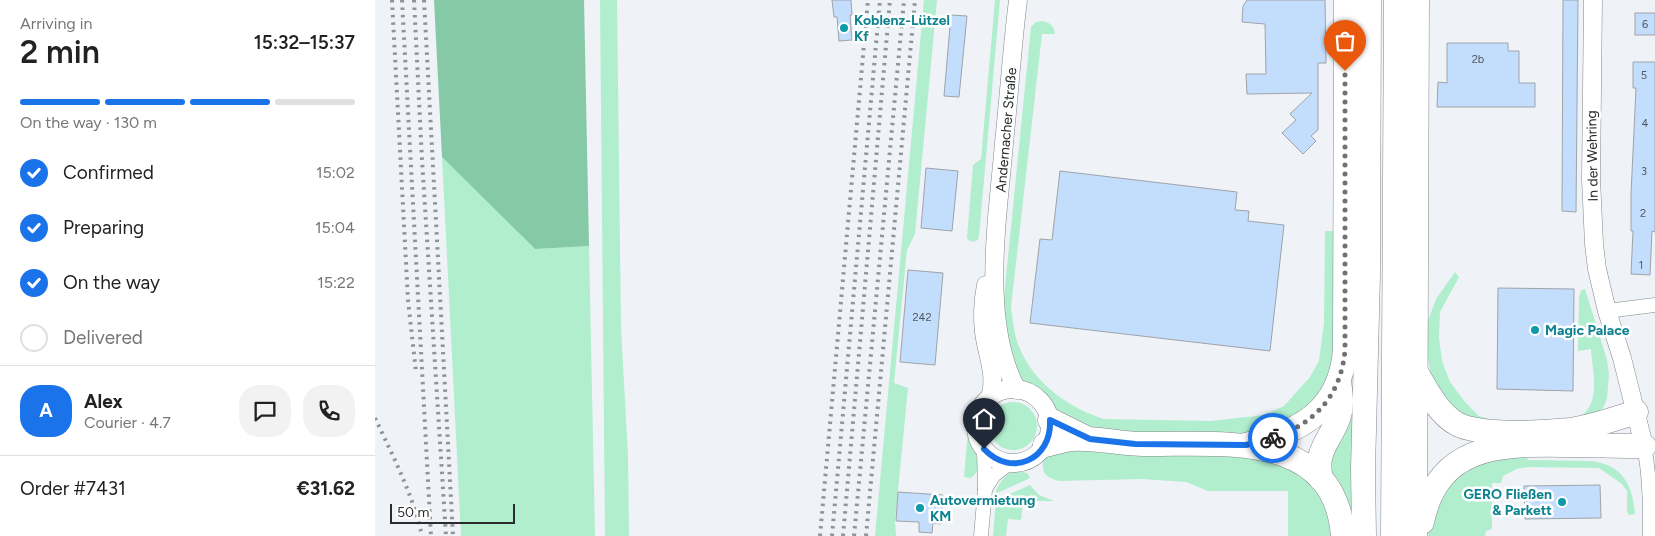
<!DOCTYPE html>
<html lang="en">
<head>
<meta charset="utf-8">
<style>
	body { margin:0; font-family:Figtree,sans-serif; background:#f2f2f2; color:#222; height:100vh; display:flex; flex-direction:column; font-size:19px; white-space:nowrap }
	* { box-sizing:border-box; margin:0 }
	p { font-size:16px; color:#767676 }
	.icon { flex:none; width:28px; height:28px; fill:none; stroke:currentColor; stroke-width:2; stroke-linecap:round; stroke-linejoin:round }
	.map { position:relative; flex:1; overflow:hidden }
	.drawer { display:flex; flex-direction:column; background:#fff; width:375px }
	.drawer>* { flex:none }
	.scale { position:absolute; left:15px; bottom:12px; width:125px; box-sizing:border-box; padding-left:5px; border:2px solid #2a2b2d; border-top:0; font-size:14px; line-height:18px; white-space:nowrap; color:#2a2b2d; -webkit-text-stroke:4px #fff; paint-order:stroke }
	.pin { position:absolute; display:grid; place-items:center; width:42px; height:42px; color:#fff; margin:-51px -21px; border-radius:50% 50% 50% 0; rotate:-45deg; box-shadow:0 0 5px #0007 }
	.pin .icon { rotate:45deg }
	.courier { position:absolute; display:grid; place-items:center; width:50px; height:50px; margin:-25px; border:4px solid #1a73e8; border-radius:50%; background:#fff; color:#222; box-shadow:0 1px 6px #0007 }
	.head em { font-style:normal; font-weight:600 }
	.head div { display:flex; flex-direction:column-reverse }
	.head { display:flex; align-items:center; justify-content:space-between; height:85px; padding:0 20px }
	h1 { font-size:32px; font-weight:600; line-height:38px }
	.bar { display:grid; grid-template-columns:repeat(4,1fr); gap:8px 5px; align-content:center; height:60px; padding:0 20px }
	.bar i { height:6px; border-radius:4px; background:#e0e0e0 }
	.bar .active { background:#1a73e8 }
	.bar p { grid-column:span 4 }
	.line { display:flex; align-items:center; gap:12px; padding:0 20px; border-top:1px solid #e0e0e0 }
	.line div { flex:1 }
	.round { display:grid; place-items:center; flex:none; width:52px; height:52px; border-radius:20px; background:#f2f2f2 }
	ol { padding:0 20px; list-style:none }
	li { display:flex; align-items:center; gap:15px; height:55px }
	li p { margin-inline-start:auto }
	li .icon { padding:5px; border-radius:50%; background:#1a73e8; color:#fff; stroke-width:4 }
	li:last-child { color:#767676 }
	li i { width:28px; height:28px; border:2px solid #e0e0e0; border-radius:50% }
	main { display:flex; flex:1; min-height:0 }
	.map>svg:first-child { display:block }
	.green { fill:#b1eecd }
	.forest { fill:#85c9a6 }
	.building { fill:#c3ddfc; stroke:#a0a3a8 }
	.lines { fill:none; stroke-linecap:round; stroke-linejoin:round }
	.minor-casing { stroke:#83878b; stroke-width:15 }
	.tertiary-casing { stroke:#83878b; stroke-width:19 }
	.trunk-casing { stroke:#83878b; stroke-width:25 }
	.minor { stroke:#fff; stroke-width:14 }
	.tertiary { stroke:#fff; stroke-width:18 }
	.trunk { stroke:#fff; stroke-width:24 }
	.rail { stroke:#919497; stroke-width:4; stroke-dasharray:2.5 5; stroke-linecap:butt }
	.done { stroke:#6f7174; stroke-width:5; stroke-dasharray:0 9 }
	.route { stroke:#1a73e8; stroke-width:6 }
	.culture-dot { fill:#0f9aa8; stroke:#fff; stroke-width:2 }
	.labels { text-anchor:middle; stroke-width:5; stroke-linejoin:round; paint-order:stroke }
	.number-label { font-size:11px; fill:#505861 }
	.culture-label { font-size:14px; font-weight:bold; fill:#0d838f; stroke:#fff; text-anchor:start }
	.street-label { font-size:14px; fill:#2a2b2d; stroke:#fff }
</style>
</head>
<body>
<main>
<section class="drawer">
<div class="head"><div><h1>2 min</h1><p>Arriving in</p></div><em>15:32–15:37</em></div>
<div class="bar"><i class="active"></i><i class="active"></i><i class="active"></i><i></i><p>On the way · 130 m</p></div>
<ol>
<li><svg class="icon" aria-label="check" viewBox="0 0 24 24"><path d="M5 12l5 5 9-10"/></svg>Confirmed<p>15:02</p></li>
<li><svg class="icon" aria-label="check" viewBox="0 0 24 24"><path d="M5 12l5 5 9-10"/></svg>Preparing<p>15:04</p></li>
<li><svg class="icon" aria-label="check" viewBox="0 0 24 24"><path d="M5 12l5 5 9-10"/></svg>On the way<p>15:22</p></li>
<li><i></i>Delivered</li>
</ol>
<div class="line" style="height:90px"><b class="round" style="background:#1a73e8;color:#fff">A</b><div><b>Alex</b><p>Courier · 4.7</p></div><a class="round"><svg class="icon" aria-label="chat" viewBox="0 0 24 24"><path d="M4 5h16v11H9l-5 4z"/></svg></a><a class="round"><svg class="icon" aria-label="phone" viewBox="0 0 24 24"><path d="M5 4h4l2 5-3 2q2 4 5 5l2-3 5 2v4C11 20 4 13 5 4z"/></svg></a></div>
<div class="line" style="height:65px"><div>Order #7431</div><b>€31.62</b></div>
</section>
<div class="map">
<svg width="1280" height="536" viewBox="0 0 1280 536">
	<rect width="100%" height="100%" fill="#eff3f8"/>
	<!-- green -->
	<g class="green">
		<polygon points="225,0 242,0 246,328 253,456 254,536 230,536"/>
		<polygon points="549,0 562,0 540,234 532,250 519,383 533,388 520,521 521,536 500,536"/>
		<polygon points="620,0 625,0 604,236 603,240 598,242 593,240 592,237 598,165 606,159"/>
		<path d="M667 21C675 23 679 25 680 34H667L636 307C638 321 639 336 645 349 660 384 694 408 729 419L836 421 889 415 909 406 935 377 944 361 949 323 950 231H960V351L956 376 947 394 912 425 868 435 778 434 723 430 683 415 669 395 648 381 636 363 628 307 656 27 661 22Z"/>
		<polygon points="67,157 160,249 214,246 220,536 86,536"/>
		<path d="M1080 272 1084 277 1065 312 1064 338 1067 361 1075 382 1090 402 1104 416 1118 420H1196C1200 418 1204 417 1207 415 1226 402 1217 368 1216 349L1203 351 1204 298 1206 290 1210 289 1232 360 1234 375 1232 399 1228 408 1218 418 1118 427 1079 415 1057 380 1052 354 1051 326 1061 299Z"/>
		<polygon points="978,398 977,526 954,474 955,448"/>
		<circle cx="638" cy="426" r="24"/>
		<path d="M594 420C595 439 603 452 603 471L596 478 589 477Z"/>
		<path d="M703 448 725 453 885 456 907 462 935 482 948 499 957 536H913V491H833L811 482 767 479 685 481C670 479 664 470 670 456Z"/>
		<path d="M1150 454 1153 460 1217 461C1248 465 1258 486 1260 514L1254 515 1252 512V491L1247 484 1224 468 1153 467 1142 469 1128 476 1126 483H1117V529L1111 531 1110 536H1053L1056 515 1078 479 1106 461Z"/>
		<path d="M644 471 652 473 655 478 620 494C624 482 631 472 644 471Z"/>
		<polygon points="655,485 664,495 679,501 663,501 648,503 646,520 633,519 631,536 618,536 621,500"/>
	</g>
	<!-- forest -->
	<polygon class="forest" points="59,0 209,0 214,246 160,249 67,157"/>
	<!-- building -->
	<g class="building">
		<polygon points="457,0 476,0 477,15 475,15 477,40 464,41 462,17 459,17"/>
		<polygon points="872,0 950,0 951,63 943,63 943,130 936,136 941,141 928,154 907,133 921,120 915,114 937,93 872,94 871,74 891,74 890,24 867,22 868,6"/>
		<polygon points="1188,0 1203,0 1201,212 1187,211"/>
		<rect x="1260" y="13" width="20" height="22"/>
		<polygon points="576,15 592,16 584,97 569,96"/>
		<polygon points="1072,43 1133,43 1133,51 1144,51 1144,83 1160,83 1160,107 1062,107 1063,82 1072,83"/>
		<polygon points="1258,62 1280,62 1280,232 1277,231 1275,275 1256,274 1258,231 1256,231 1256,194 1261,88 1258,88"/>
		<polygon points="551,168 583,171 577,231 546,228"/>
		<polygon points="685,171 862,192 860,210 874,211 873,221 909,225 895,351 655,323 665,239 677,240"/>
		<polygon points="533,270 568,273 560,365 525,362"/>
		<polygon points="1123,288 1199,289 1198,391 1122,389"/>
		<polygon points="1225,485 1226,518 1150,519 1149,486"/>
		<polygon points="523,492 568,495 566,524 558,523 557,533 544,532 544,522 521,521"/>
	</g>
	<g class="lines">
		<!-- minor casing -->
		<g class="minor-casing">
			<g id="minor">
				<polyline points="1232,311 1280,305"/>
				<path d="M1269 446C1275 476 1275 506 1275 536"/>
				<polyline points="610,489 619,475 635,463"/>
				<polyline points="606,536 610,490 609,449"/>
			</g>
		</g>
		<!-- tertiary casing -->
		<g class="tertiary-casing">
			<g id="tertiary">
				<polyline points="1218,0 1216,179 1219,244 1222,269 1232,311 1247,358 1269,446"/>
				<path d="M611 285C608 301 607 316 609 332 612 356 622 374 615 398"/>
				<circle cx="638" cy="426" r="37"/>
				<path d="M642 390C605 322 623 217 629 143 634 96 637 48 643 0"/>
			</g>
		</g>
		<!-- trunk casing -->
		<g class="trunk-casing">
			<g id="trunk">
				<path d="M1040 370C1050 387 1063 414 1082 424 1105 436 1168 433 1195 430 1217 427 1240 419 1261 412"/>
				<polyline points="675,420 711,438"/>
				<path d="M670 445C679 443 688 440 696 439 720 437 745 444 769 444 846 445 960 429 968 536"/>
				<path d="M871 445C925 432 965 411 970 350L971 0"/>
				<path d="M946 479C939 449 956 441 964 416 968 404 965 392 964 380"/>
				<path d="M1047 522C1063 445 1123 444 1188 445 1215 445 1242 446 1269 446"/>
				<polyline points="989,536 988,469 993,275 994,0"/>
				<polyline points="1018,536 1021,0"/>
				<polyline points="1040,536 1042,0"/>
			</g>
		</g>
		<!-- minor -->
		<use href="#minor" class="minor"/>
		<!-- tertiary -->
		<use href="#tertiary" class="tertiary"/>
		<!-- trunk -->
		<use href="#trunk" class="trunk"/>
		<!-- rail -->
		<g class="rail">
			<polyline points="17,0 33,300 41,372"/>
			<polyline points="27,0 56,536"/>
			<polyline points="39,0 47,160 71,536"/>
			<polyline points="49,0 78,536"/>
			<path d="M0 418C18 456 38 495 47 536"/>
			<polyline points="445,536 493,0"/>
			<polyline points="457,536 505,0"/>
			<polyline points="468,536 515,0"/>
			<polyline points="479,536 529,0"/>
			<polyline points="491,536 540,0"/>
		</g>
	</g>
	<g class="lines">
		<!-- done -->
		<path class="done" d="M898 438C940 423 966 396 970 350V71"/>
		<!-- route -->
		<path class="route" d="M609 449C636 478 677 460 675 420L715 439 760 444 871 445 898 438"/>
	</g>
	<!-- markers -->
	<g class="culture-dot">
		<circle cx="469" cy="28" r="5"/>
		<circle cx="1160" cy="330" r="5"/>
		<circle cx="1187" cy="502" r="5"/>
		<circle cx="545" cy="508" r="5"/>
	</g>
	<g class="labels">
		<!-- number labels -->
		<g class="number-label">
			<text x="1270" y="28">6</text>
			<text x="1103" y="63">2b</text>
			<text x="1269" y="79">5</text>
			<text x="1270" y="127">4</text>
			<text x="1269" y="175">3</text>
			<text x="1268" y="217">2</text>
			<text x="1266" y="269">1</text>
			<text x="547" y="321">242</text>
		</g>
		<!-- culture labels -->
		<g class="culture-label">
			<text x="479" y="25">Koblenz-Lützel<tspan x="479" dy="16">Kf</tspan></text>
			<text x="1170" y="335">Magic Palace</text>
			<text x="1177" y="499" text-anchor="end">GERO Fließen<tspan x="1177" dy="16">&amp; Parkett</tspan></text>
			<text x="555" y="505">Autovermietung<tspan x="555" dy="16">KM</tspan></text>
		</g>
		<!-- street labels -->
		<g class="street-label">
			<text transform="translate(631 130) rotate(-85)" y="5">Andernacher Straße</text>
			<text transform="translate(1217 156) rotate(-91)" y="5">In der Wehring</text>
		</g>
	</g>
</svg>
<div class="scale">50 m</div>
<div class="pin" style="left:970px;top:71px;background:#ea580c"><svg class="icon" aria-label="bag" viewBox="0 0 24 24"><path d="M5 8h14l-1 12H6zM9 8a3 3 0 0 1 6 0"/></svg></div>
<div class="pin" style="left:609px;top:449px;background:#1f2937"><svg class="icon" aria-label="home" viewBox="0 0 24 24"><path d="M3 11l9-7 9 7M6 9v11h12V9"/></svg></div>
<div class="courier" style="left:898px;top:438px"><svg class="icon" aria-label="bike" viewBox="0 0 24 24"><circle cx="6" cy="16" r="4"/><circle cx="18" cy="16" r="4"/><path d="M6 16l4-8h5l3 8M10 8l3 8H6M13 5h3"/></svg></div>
</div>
</main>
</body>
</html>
